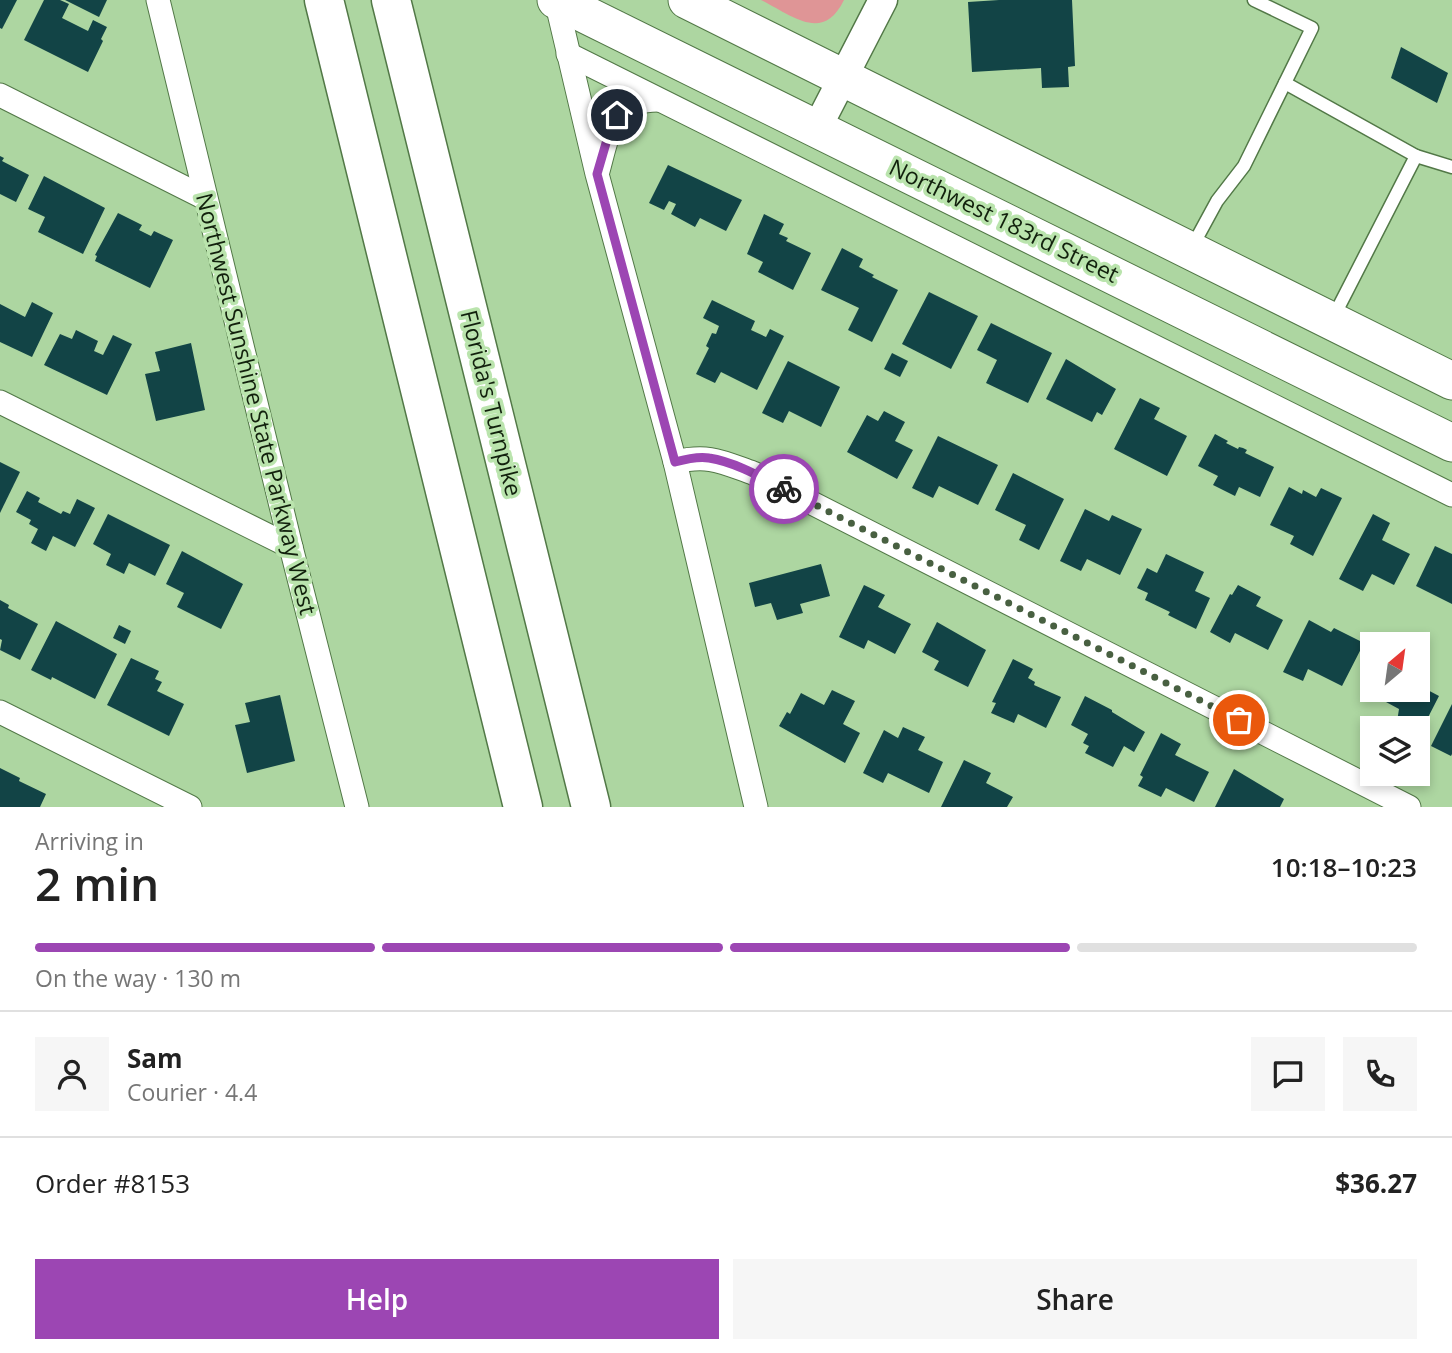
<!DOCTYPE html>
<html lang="en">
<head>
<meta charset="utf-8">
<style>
	body { margin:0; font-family:"Open Sans",sans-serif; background:#f6f6f6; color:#222; height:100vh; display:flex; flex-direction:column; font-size:26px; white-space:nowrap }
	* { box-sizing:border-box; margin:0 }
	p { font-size:23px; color:#767676 }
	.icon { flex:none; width:38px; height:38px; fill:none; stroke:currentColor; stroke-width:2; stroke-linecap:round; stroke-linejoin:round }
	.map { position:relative; height:807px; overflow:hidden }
	.side { display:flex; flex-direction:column; background:#fff; flex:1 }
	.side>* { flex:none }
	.needle { width:46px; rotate:29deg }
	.buttons { position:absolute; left:1360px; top:632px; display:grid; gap:14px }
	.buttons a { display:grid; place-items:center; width:70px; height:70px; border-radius:0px; background:#fff; box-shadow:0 4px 10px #0003; font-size:35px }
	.pin { position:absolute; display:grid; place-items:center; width:60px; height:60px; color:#fff; margin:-30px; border:4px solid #fff; border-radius:50%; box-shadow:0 2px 7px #0007 }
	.courier { position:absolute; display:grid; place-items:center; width:70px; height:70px; margin:-35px; border:5px solid #9c46b3; border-radius:50%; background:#fff; color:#222; box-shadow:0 2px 9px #0007 }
	.summary em { font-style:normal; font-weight:600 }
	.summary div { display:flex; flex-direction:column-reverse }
	.summary { display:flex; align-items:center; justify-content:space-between; height:119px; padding:0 35px }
	h1 { font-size:46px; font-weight:600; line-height:52px }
	.bar { display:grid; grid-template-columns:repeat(4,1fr); gap:10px 7px; align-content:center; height:84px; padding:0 35px }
	.bar i { height:9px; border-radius:5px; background:#e0e0e0 }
	.bar .on { background:#9c46b3 }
	.bar p { grid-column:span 4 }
	.line { display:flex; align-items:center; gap:18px; padding:0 35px; border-top:2px solid #e0e0e0 }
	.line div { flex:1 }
	.round { display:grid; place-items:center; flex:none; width:74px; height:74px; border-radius:0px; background:#f6f6f6 }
	.action { display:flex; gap:14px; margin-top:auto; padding:14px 35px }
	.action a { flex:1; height:80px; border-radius:0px; background:#9c46b3; color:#fff; font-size:28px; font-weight:600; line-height:80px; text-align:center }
	.action a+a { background:#f6f6f6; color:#222 }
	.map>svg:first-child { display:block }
	.green { fill:#df9596 }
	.building { fill:#124446 }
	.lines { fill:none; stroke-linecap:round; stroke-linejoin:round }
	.service-casing { stroke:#527847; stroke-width:15 }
	.minor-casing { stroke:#527847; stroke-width:25 }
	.tertiary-casing { stroke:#527847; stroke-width:31 }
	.primary-casing { stroke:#527847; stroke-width:39 }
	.motorway-casing { stroke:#527847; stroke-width:41 }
	.service { stroke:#fff; stroke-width:12 }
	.minor { stroke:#fff; stroke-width:23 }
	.tertiary { stroke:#fff; stroke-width:28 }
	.primary { stroke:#fff; stroke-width:37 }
	.motorway { stroke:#fff; stroke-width:38 }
	.done { stroke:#486041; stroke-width:7; stroke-dasharray:0 12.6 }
	.route { stroke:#9c46b3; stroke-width:9 }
	.labels { text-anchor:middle; stroke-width:7; stroke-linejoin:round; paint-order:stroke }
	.street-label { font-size:23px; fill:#12210d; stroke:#bae4ad }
</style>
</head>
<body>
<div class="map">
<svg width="1452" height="807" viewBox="0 0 1452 807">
	<rect width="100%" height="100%" fill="#add6a1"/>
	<!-- green -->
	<path class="green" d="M761 0H844C823 43 793 16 761 0Z"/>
	<!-- building -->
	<g class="building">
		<polygon points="0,0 17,0 2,29 0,28"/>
		<polygon points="44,0 60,0 69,4 62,18 88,31 93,20 107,27 101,39 103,41 88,72 24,40"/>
		<polygon points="65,0 107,0 99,17"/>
		<polygon points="999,0 1072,0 1075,66 1068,67 1069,87 1042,88 1041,68 972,72 968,2"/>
		<polygon points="1401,47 1448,73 1437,103 1391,78"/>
		<polygon points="0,156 4,158 2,161 29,175 16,202 0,194"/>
		<polygon points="668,165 742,200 726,231 700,218 695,227 671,214 676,204 669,201 664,210 649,203"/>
		<polygon points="44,176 105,208 83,254 38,232 45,217 28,209"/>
		<polygon points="118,213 142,225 139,230 151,236 154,231 173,240 150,288 95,261 97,256 95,255"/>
		<polygon points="764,214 784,224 779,234 788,238 786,241 811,253 793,290 758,272 763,262 747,254"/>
		<polygon points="842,248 863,259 859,267 874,275 872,277 898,290 872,342 848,330 859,308 821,290"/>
		<polygon points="929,292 978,316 951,369 902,344"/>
		<polygon points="712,300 755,321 751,330 766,337 770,329 784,336 757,390 721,372 715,383 696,374 709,348 706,346 712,333 716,334 719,326 703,318"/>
		<polygon points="32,302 53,313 32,357 0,342 0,304 25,317"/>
		<polygon points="991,323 1052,353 1028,403 986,383 997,360 977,350"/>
		<polygon points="76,330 98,341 94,351 103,355 113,335 132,344 107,395 44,365 60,334 72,339"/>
		<polygon points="191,343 205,410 156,421 145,374 160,371 155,352"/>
		<polygon points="892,353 908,361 900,377 884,369"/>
		<polygon points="1066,359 1116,389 1102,415 1097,412 1092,422 1046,399"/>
		<polygon points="788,361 840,387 821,427 789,411 783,423 762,413"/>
		<polygon points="1140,398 1160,408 1154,419 1187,436 1167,476 1114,449"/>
		<polygon points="884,411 905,422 895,441 913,450 897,479 847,452 867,415 878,421"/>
		<polygon points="1215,434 1228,441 1226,443 1238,449 1239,447 1243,448 1247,450 1245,453 1274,467 1260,497 1239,487 1235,496 1213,485 1218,476 1198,466"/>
		<polygon points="938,436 998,465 978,505 939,486 933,498 912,488"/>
		<polygon points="0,462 20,472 0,513"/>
		<polygon points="1013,473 1064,499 1039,550 1019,540 1026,525 995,510"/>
		<polygon points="1289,487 1302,494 1303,490 1316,497 1321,488 1342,498 1313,556 1290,544 1294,536 1270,525"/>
		<polygon points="27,491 40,498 38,502 61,514 63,511 70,514 77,499 95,508 75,547 53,536 46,551 31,543 38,529 29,524 31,520 16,512"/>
		<polygon points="1085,509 1109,521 1112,515 1142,529 1120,575 1087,559 1081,571 1060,561"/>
		<polygon points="108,514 170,545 155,576 129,563 124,574 106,565 111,554 93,544"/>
		<polygon points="1373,514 1390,523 1382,540 1410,554 1394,585 1372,574 1363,591 1339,579"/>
		<polygon points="1435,546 1452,554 1452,604 1416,586"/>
		<polygon points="182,551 243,584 221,629 177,607 184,593 166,584"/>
		<polygon points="1166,554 1204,572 1195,591 1210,598 1196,629 1168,615 1170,612 1145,600 1148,593 1137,588 1147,568 1157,573"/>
		<polygon points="821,564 830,596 800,604 803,613 777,620 771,603 755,607 749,583"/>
		<polygon points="864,585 885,595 878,607 911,624 895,654 868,640 864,649 839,637"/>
		<polygon points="1238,585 1261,597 1256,606 1283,620 1268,650 1235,633 1230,643 1210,632 1230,594 1232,595"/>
		<polygon points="0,600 9,605 8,608 38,624 20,660 0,650 2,640 0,639"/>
		<polygon points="1309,620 1331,632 1334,628 1364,643 1342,686 1308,669 1303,681 1283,672"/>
		<polygon points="56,621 117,654 95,699 52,677 51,680 31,670"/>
		<polygon points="937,622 986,650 968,687 934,670 939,661 922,652"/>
		<polygon points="119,625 131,631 125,644 113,638"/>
		<polygon points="131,658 159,671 155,679 162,682 157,691 184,704 169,736 107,705"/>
		<polygon points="1013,659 1033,669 1028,678 1035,682 1034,685 1061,697 1046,728 1018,714 1014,723 991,713 996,703 992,702"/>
		<polygon points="1418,672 1427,677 1422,687 1439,696 1420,733 1418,733 1418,728 1396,728 1399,709 1373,695 1376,690 1418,690"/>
		<polygon points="832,690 855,701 843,724 860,733 845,763 779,726 787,712 790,714 801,693 824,705"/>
		<polygon points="280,695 295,761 247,773 235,725 250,722 245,703"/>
		<polygon points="1085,696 1112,710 1112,712 1145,732 1134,752 1124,746 1113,767 1085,753 1089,746 1083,743 1088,734 1071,725"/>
		<polygon points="1452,704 1452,754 1451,756 1431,746"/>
		<polygon points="903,727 925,737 918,750 943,762 929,793 888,773 883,783 863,773 884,730 898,738"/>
		<polygon points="1161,733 1181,744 1175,755 1209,772 1194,802 1166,788 1161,797 1138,786 1143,777 1140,775"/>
		<polygon points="964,760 991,773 986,783 1013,797 1007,807 941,807"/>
		<polygon points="0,768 20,778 19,781 46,794 40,807 0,807"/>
		<polygon points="1234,769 1284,799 1280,807 1215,807"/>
	</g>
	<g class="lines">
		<!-- service casing -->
		<g class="service-casing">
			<g id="service">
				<polyline points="1285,83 1416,156"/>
				<polyline points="1192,247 1217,201 1244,166 1312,28 1254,0"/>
				<polyline points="1333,318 1416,156 1452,167"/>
			</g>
		</g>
		<!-- minor casing -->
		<g class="minor-casing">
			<g id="minor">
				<polyline points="158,0 291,547 357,807"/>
				<polyline points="556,0 597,174 675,462 756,807"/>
				<polyline points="568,54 1452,495"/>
				<polyline points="0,95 205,198"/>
				<path d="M598 171C608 135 611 100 658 100"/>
				<polyline points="0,402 291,547"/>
				<path d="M675 462C709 454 722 462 753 473L1409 807"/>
				<polyline points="0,712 190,807"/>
			</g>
		</g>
		<!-- tertiary casing -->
		<g class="tertiary-casing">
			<polyline id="tertiary" points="817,128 883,0"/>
		</g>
		<!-- primary casing -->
		<g class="primary-casing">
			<g id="primary">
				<polyline points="556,0 1452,443"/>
				<polyline points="687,0 1452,381"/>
			</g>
		</g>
		<!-- motorway casing -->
		<g class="motorway-casing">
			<g id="motorway">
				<polyline points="324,0 523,807"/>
				<polyline points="391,0 591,807"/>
			</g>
		</g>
		<!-- service -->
		<use href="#service" class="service"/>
		<!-- minor -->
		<use href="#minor" class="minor"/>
		<!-- tertiary -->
		<use href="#tertiary" class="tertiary"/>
		<!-- primary -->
		<use href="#primary" class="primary"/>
		<!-- motorway -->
		<use href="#motorway" class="motorway"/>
	</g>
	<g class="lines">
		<!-- done -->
		<polyline class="done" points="784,489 1239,720"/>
		<!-- route -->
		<path class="route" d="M617 115 611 126 597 174 675 462C686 459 698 456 709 458 735 462 761 477 784 489"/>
	</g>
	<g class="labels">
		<!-- street labels -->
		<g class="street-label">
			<text transform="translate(1004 221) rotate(26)" y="8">Northwest 183rd Street</text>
			<text transform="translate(491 403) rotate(76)" y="8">Florida's Turnpike</text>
			<text transform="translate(256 404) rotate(76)" y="8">Northwest Sunshine State Parkway West</text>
		</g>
	</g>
</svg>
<div class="buttons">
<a><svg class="needle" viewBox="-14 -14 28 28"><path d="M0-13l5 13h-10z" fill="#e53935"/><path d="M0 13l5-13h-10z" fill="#767676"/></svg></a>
<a><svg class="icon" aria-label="layers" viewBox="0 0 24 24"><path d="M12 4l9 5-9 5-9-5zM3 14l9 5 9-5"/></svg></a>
</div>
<div class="pin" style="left:1239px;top:720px;background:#ea580c"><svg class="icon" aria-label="bag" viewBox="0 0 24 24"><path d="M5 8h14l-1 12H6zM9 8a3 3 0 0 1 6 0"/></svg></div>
<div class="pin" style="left:617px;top:115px;background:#1f2937"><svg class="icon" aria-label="home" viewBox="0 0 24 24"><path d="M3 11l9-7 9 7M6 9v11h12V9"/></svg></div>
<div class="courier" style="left:784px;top:489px"><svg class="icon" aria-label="bike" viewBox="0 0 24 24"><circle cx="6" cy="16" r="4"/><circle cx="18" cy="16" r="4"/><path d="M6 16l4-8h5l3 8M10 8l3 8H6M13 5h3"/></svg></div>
</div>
<section class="side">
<div class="summary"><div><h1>2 min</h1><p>Arriving in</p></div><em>10:18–10:23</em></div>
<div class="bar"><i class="on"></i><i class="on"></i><i class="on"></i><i></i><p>On the way · 130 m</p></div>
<div class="line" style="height:126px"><a class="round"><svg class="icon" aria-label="person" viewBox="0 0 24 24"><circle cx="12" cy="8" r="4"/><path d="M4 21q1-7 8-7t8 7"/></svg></a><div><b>Sam</b><p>Courier · 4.4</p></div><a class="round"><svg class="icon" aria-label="chat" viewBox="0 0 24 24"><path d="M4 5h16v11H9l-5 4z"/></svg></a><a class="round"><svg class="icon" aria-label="phone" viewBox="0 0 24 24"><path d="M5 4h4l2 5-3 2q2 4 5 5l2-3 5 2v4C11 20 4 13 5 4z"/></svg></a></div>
<div class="line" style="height:91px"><div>Order #8153</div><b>$36.27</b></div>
<div class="action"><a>Help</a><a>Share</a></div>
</section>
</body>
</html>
